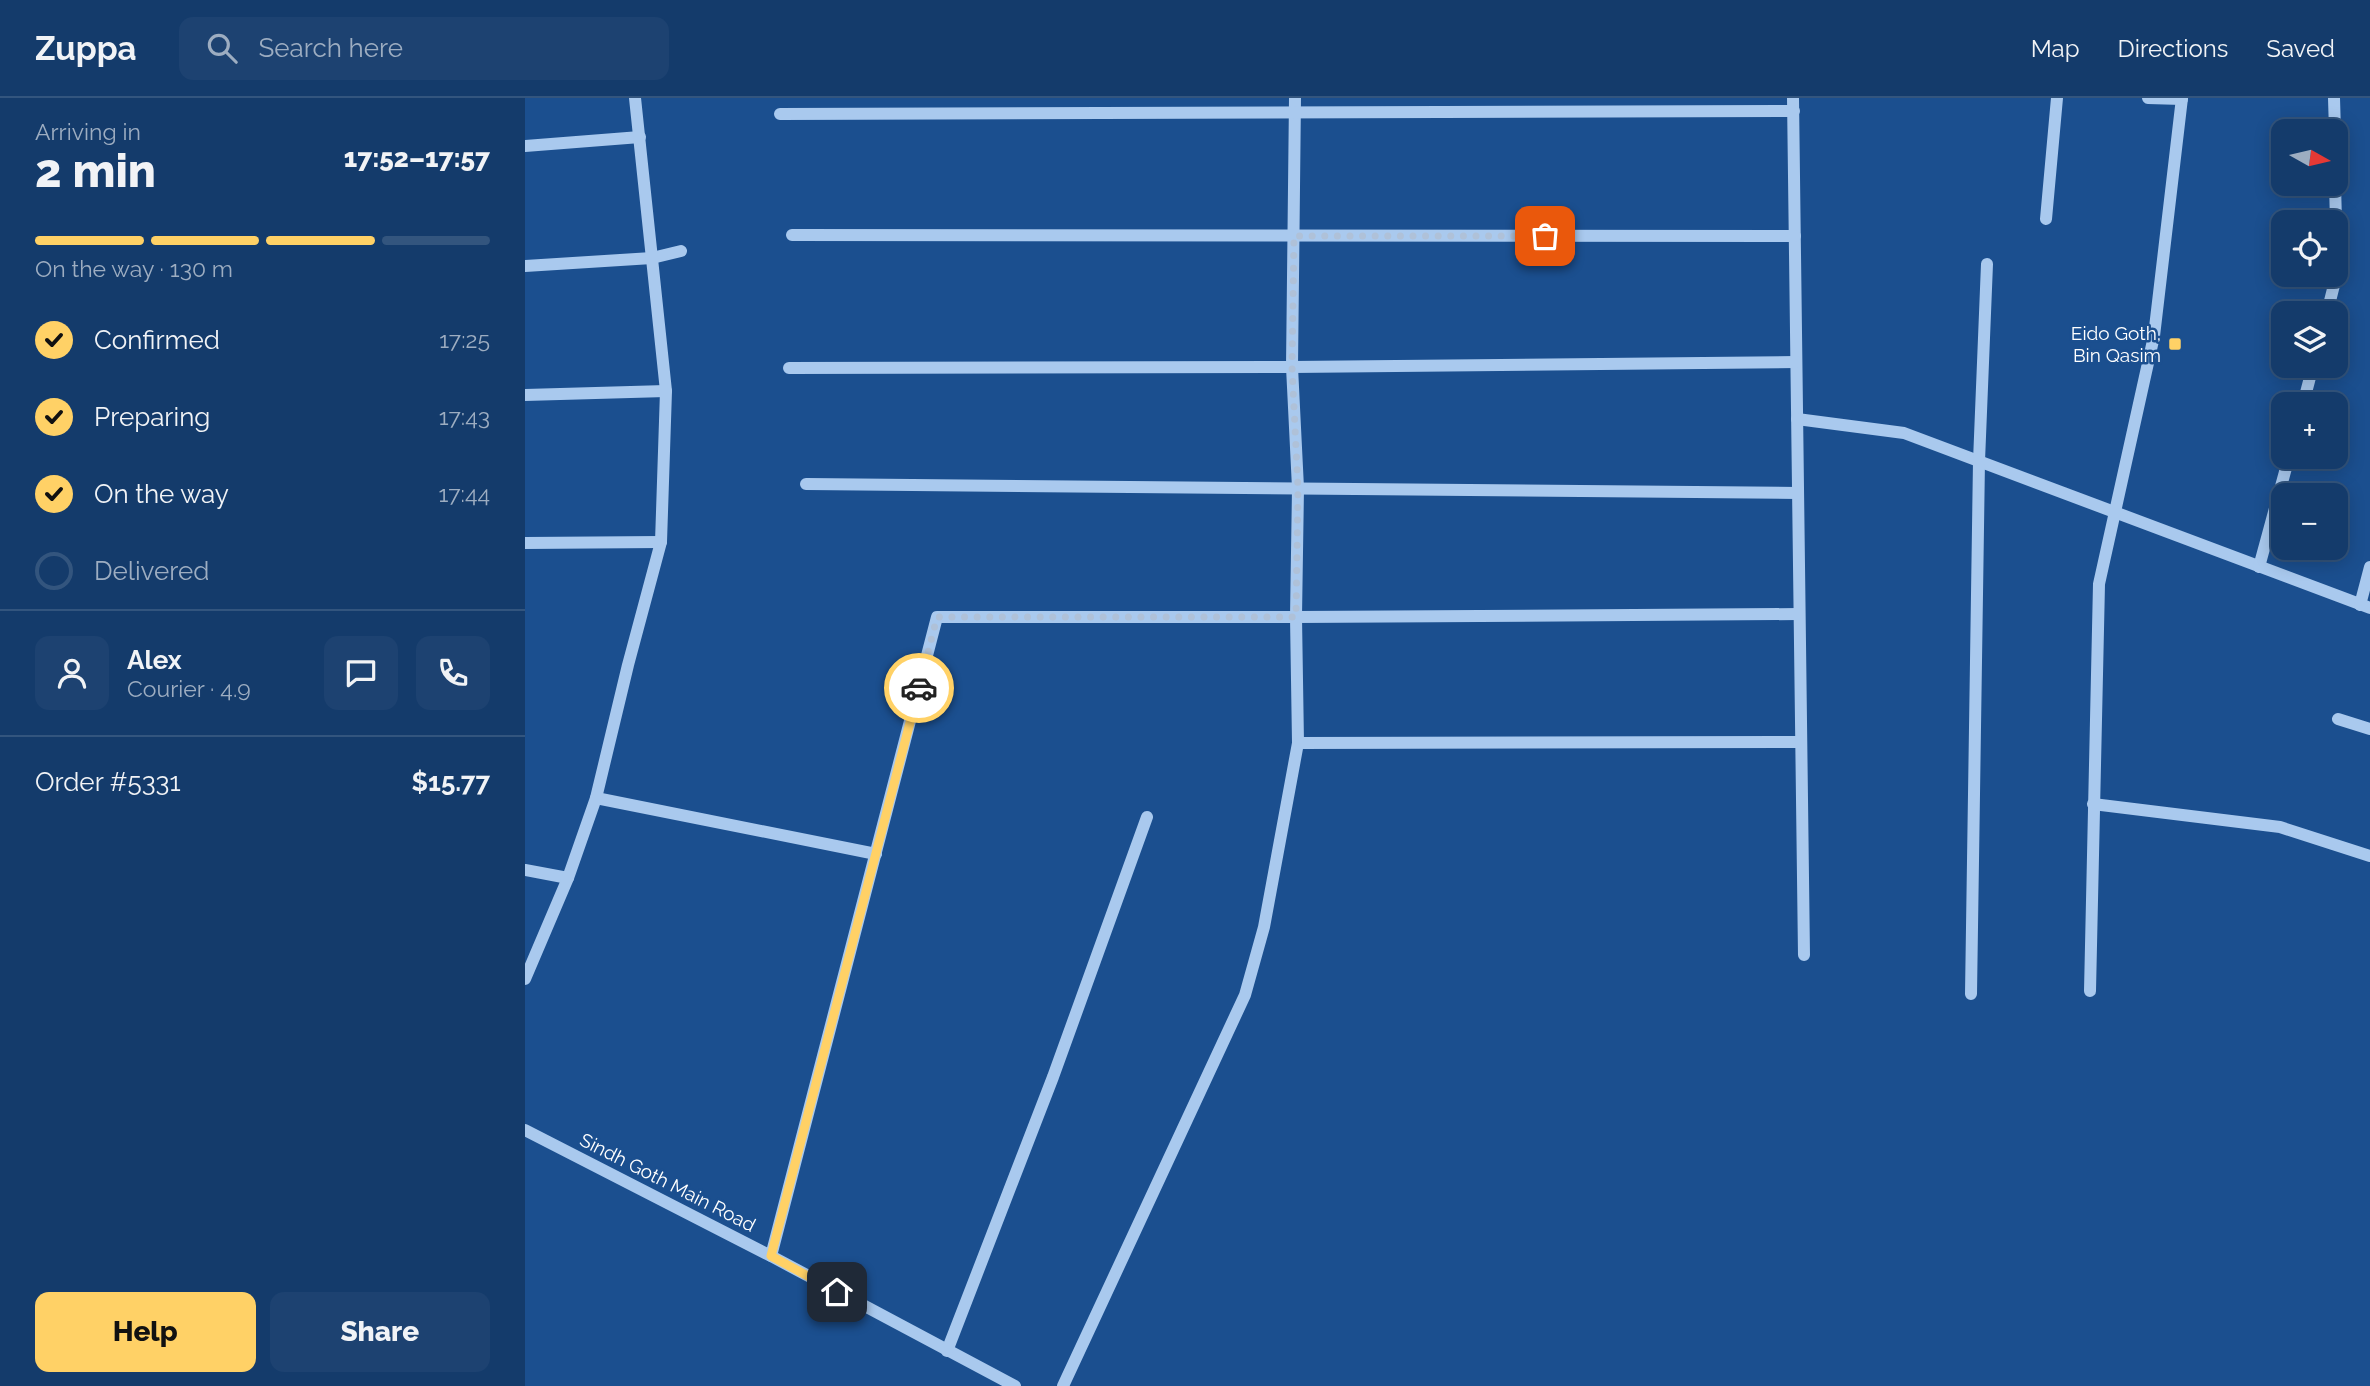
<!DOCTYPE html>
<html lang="en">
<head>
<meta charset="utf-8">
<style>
	body { margin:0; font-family:Raleway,sans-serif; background:#1d4271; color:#f1f3f6; height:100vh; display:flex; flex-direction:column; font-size:26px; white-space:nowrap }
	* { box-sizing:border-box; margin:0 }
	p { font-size:23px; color:#9dadc1 }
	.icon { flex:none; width:38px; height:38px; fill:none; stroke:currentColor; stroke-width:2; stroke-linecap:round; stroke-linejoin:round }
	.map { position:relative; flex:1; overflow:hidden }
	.details { display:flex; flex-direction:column; background:#143b6b; width:525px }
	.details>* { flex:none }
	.needle { width:46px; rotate:98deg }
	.buttons { position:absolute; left:1746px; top:21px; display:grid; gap:14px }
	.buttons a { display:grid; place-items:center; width:77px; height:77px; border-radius:14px; background:#143b6b; box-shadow:0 4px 18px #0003,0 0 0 2px #33557e; font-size:35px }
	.pin { position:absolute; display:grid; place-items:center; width:60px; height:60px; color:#fff; margin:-30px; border-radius:14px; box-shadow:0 4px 10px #0006 }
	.courier { position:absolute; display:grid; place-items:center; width:70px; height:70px; margin:-35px; border:5px solid #ffd166; border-radius:50%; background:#fff; color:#222; box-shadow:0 2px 9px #0007 }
	.overview em { font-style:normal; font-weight:800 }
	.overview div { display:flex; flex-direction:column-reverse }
	.overview { display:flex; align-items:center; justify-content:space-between; height:119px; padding:0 35px }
	h1 { font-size:46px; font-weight:800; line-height:52px }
	.bar { display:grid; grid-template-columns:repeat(4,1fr); gap:10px 7px; align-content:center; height:84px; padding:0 35px }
	.bar i { height:9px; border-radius:5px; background:#33557e }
	.bar .active { background:#ffd166 }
	.bar p { grid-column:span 4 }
	.line { display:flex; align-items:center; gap:18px; padding:0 35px; border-top:2px solid #33557e }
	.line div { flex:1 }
	.round { display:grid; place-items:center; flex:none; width:74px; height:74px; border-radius:14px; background:#1d4271 }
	ol { padding:0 35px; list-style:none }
	li { display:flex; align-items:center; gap:21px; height:77px }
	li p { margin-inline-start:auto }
	li .icon { padding:7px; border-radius:50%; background:#ffd166; color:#111; stroke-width:4 }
	li:last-child { color:#9dadc1 }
	li i { width:38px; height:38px; border:4px solid #33557e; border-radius:50% }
	.button { display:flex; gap:14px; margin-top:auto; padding:14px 35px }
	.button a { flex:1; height:80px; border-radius:14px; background:#ffd166; color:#111; font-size:28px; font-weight:800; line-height:80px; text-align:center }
	.button a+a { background:#1d4271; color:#f1f3f6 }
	header { display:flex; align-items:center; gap:42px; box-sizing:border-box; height:98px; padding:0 35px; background:#143b6b; border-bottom:2px solid #33557e }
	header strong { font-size:33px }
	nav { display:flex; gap:38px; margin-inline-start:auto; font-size:24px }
	.search { width:490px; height:63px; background:#1d4271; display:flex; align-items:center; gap:18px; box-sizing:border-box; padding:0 24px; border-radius:14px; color:#9dadc1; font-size:26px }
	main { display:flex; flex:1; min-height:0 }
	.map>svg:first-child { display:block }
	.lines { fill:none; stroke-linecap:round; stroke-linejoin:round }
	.minor { stroke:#a9c9ee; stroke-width:12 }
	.done { stroke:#afc1d8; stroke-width:7; stroke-dasharray:0 12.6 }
	.route { stroke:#ffd166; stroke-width:9 }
	.poi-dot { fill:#ffd166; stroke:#1b4f8f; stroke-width:2.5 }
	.labels { text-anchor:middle; stroke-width:5; stroke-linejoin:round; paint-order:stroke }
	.poi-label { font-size:19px; fill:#fff; stroke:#1b4f8f; text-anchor:end }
	.street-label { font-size:19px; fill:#fff; stroke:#1b4f8f }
</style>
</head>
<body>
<header>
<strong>Zuppa</strong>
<div class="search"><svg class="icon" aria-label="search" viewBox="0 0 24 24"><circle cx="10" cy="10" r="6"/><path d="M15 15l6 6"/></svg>Search here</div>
<nav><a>Map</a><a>Directions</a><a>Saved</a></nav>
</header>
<main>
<section class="details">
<div class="overview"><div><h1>2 min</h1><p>Arriving in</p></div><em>17:52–17:57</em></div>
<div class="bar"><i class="active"></i><i class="active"></i><i class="active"></i><i></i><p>On the way · 130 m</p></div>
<ol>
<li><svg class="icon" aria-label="check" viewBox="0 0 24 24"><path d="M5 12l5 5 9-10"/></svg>Confirmed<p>17:25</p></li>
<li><svg class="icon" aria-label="check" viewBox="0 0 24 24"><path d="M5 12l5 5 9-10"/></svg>Preparing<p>17:43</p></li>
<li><svg class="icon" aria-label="check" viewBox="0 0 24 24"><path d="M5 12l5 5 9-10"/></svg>On the way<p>17:44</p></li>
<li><i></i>Delivered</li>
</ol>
<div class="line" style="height:126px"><a class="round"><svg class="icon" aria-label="person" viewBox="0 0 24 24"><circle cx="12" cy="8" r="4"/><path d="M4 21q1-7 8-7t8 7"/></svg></a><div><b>Alex</b><p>Courier · 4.9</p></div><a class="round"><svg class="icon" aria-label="chat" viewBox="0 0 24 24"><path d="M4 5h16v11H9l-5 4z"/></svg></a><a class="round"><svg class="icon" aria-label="phone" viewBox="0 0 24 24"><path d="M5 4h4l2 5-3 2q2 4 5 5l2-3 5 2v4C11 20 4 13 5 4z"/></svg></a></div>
<div class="line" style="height:91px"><div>Order #5331</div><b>$15.77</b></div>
<div class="button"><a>Help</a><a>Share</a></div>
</section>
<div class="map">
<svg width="1845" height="1288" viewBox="0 0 1845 1288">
	<rect width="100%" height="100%" fill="#1b4f8f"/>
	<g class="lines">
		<!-- minor -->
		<g class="minor">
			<polyline points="770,0 767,269 773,390 771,519 773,645 1276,644"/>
			<polyline points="1268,0 1279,857"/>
			<polyline points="1623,0 1657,1"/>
			<polyline points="1809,0 1810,33"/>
			<polyline points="255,16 1269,13"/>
			<polyline points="0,48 115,39"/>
			<polyline points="1810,86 1811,124"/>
			<polyline points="1521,121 1532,0"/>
			<polyline points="267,137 1270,138"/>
			<polyline points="0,168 127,160 156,153"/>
			<polyline points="1802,215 1811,179 1811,168"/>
			<polyline points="264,270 767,269 1271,264"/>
			<polyline points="0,297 141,293"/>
			<polyline points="1778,306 1788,268"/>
			<polyline points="1272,321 1379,335 1845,510"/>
			<polyline points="281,386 1273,395"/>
			<polyline points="0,445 136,444"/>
			<polyline points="1734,469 1764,359"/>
			<polyline points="1835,507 1845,469"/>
			<polyline points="1813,621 1845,631"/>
			<polyline points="71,700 351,756"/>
			<polyline points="1568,706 1755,729 1845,758"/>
			<polyline points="0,772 43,780"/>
			<polyline points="0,881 43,780 71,700 103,567 136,444 141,293 110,0"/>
			<polyline points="1565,893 1574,486 1629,238 1657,0"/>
			<polyline points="1446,896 1454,363 1462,166"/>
			<polyline points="0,1032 246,1158 490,1288"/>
			<polyline points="246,1158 412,519 771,519 1274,516"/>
			<polyline points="422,1253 528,979 622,719"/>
			<polyline points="538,1288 720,897 739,829 773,645"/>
		</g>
	</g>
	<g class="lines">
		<!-- done -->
		<polyline class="done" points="394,590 412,519 771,519 773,390 767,269 769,138 1020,138"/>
		<!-- route -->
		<polyline class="route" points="312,1194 246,1158 394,590"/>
	</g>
	<!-- markers -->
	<rect class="poi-dot" x="1643" y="239" width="14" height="14" rx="3.5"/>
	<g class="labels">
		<!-- poi labels -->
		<g class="poi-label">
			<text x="1636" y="242">Eido Goth,<tspan x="1636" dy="22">Bin Qasim</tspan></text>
		</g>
		<!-- street labels -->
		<g class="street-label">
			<text transform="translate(143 1084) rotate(27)" y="7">Sindh Goth Main Road</text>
		</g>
	</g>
</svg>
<div class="buttons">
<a><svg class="needle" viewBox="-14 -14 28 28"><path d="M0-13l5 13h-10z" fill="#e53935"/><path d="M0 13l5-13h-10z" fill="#9dadc1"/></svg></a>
<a><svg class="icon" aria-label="locate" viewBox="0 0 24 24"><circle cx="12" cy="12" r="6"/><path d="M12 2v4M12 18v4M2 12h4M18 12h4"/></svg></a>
<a><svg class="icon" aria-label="layers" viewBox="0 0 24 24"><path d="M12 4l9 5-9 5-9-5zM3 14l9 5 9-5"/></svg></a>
<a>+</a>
<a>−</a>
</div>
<div class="pin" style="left:1020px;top:138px;background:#ea580c"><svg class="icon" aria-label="bag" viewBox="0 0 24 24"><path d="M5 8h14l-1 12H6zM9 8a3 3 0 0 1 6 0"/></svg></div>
<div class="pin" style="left:312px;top:1194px;background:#1f2937"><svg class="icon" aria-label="home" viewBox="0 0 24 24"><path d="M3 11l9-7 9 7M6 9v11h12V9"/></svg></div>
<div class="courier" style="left:394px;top:590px"><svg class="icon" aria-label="car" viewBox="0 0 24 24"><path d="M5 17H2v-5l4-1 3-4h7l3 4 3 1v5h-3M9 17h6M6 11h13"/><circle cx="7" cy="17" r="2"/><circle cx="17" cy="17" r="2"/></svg></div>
</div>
</main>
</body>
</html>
